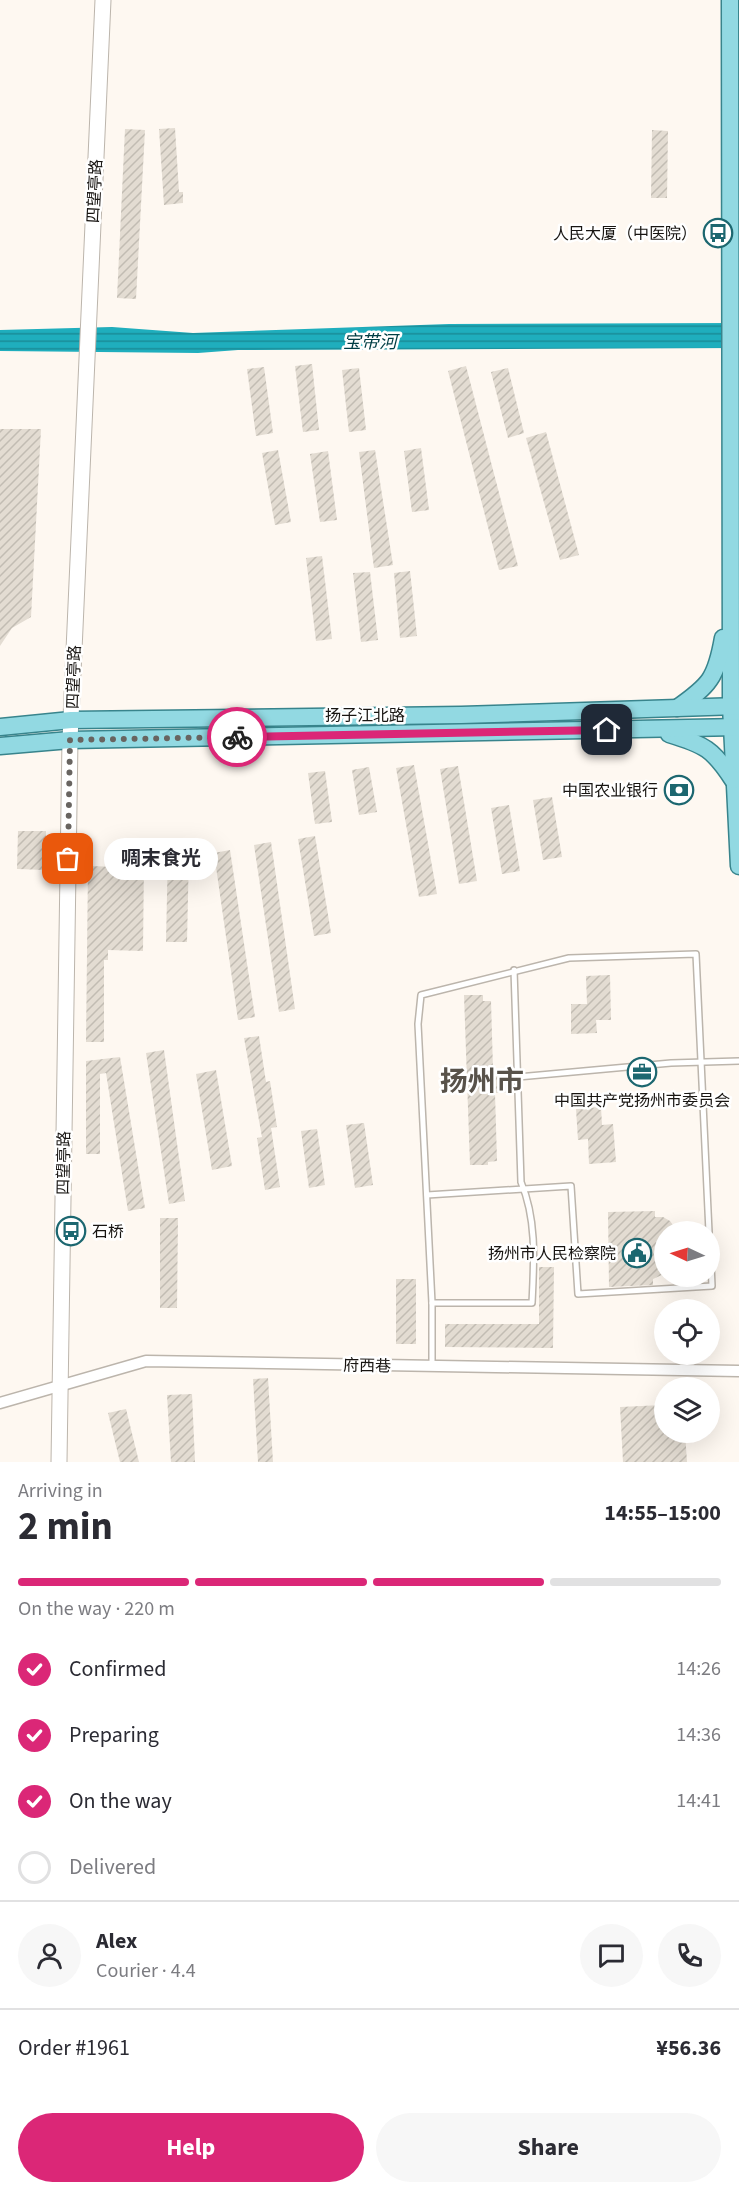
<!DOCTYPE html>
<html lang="en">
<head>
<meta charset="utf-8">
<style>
	body { margin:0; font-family:"Source Sans 3","Noto Sans SC",sans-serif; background:#f7f7f7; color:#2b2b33; height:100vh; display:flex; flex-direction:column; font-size:22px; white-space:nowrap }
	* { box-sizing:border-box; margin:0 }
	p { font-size:20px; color:#7c7c81 }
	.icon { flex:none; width:33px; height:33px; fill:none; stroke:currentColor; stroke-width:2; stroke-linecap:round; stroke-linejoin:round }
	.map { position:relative; height:1462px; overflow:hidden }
	.details { display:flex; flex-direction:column; background:#fff; flex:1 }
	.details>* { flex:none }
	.needle { width:39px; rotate:274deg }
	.buttons { position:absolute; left:654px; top:1221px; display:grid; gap:12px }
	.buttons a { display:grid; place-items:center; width:66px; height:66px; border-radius:50%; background:#fff; box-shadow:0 6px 24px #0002; font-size:30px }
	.pin { position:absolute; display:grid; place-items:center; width:51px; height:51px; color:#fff; margin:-26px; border-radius:12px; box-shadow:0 3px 9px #0006 }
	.courier { position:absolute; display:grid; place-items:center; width:60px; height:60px; margin:-30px; border:4px solid #db2777; border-radius:50%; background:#fff; color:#222; box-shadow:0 2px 8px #0007 }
	.bubble { position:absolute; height:42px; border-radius:21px; background:#fff; box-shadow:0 6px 24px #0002; font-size:20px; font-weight:700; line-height:42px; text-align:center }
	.overview em { font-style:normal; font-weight:700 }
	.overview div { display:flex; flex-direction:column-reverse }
	.overview { display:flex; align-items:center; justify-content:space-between; height:102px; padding:0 18px }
	h1 { font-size:39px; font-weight:700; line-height:45px }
	.bar { display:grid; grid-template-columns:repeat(4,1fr); gap:9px 6px; align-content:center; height:72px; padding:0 18px }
	.bar i { height:8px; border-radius:4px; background:#e1e1e2 }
	.bar .selected { background:#db2777 }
	.bar p { grid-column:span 4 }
	.line { display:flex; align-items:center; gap:15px; padding:0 18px; border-top:2px solid #e1e1e2 }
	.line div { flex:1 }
	.round { display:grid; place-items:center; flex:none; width:63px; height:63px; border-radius:32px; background:#f7f7f7 }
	ol { padding:0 18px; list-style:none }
	li { display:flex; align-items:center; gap:18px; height:66px }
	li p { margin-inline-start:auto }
	li .icon { padding:6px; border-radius:50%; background:#db2777; color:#fff; stroke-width:4 }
	li:last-child { color:#7c7c81 }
	li i { width:33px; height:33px; border:3px solid #e1e1e2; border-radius:50% }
	.cta { display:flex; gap:12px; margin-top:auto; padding:12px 18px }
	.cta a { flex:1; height:69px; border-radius:36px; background:#db2777; color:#fff; font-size:24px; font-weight:700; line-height:69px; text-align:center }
	.cta a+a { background:#f7f7f7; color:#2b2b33 }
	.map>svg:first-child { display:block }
	.water { fill:url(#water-rules) }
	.building { fill:url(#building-hatch) }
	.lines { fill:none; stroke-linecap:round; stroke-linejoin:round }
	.lane-casing { stroke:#bcb5ac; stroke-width:8 }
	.street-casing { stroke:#bcb5ac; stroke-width:13 }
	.secondary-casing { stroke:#bcb5ac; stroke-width:17 }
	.primary-casing { stroke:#38848c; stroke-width:19 }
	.lane { stroke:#fff; stroke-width:5 }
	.street { stroke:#fff; stroke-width:10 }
	.secondary { stroke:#fff; stroke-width:15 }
	.primary { stroke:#92d9e2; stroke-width:16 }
	.done { stroke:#686460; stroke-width:6; stroke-dasharray:0 10.8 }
	.route { stroke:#db2777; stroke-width:8 }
	.labels { text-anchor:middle; stroke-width:5; stroke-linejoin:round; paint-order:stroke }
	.street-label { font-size:16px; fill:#181512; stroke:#fff }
	.poi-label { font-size:16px; fill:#181512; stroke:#fff; text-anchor:end }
	.water-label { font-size:18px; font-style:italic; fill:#003d44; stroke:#fff }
	.town-label { font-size:28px; font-weight:bold; fill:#58524a; stroke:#fff }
</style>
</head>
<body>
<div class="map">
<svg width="739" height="1462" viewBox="0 0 739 1462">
	<defs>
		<pattern id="water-rules" width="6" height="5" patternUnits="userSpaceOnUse" patternTransform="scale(1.5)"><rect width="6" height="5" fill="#1faebd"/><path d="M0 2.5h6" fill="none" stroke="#1a8c98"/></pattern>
		<pattern id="building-hatch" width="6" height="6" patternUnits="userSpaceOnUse" patternTransform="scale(1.5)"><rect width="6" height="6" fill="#e3dcd2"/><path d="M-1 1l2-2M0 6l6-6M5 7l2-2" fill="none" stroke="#c2bcb3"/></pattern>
	</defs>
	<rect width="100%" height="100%" fill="#fef8f1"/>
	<!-- water -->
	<polygon class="water" points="739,323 739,348 238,350 198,353 0,351 0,330 112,327 193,333 449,324"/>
	<!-- building -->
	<g class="building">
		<polygon points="175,128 179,192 183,192 183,203 164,205 159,129"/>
		<polygon points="125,129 145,130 136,299 117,298"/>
		<polygon points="652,130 668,131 667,198 651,198"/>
		<polygon points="312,364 319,430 303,432 295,366"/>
		<polygon points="466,366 518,566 499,570 448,371"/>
		<polygon points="264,367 273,433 256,436 247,369"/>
		<polygon points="359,368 366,430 349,432 342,370"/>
		<polygon points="508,368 524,433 508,438 491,372"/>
		<polygon points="0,429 41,429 31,617 12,628 0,646"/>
		<polygon points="546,432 579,555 560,560 526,438"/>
		<polygon points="421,448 429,510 412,512 404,451"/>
		<polygon points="278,450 291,522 275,525 262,453"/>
		<polygon points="375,450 393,565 374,568 359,452"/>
		<polygon points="328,451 337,520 320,522 310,454"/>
		<polygon points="322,556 332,639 316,641 306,558"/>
		<polygon points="410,571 417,636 400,638 394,573"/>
		<polygon points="370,572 378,640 361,642 353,573"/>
		<polygon points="414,765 437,894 419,897 396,768"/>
		<polygon points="458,766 477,881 459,884 440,769"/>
		<polygon points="369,767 377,812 359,815 352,770"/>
		<polygon points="325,771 332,822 315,824 308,773"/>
		<polygon points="552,797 562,857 543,860 533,800"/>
		<polygon points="509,805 520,871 502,874 491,808"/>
		<polygon points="18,831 46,831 45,870 17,869"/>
		<polygon points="315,836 331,933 314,936 298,839"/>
		<polygon points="271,842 295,1009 279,1012 254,845"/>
		<polygon points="168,849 189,850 187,942 166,942"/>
		<polygon points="230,850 255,1017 238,1020 214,853"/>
		<polygon points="120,857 144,858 143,951 108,950 108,960 104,960 104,1042 86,1042 88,866 120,867"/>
		<polygon points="610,975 611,1020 596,1020 597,1033 571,1034 571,1004 587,1004 586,976"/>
		<polygon points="464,995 483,995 483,1001 491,1001 493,1069 505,1069 506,1093 495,1093 497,1161 488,1162 488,1165 470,1165"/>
		<polygon points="259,1036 266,1082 270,1081 277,1127 271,1128 280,1187 265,1190 257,1138 262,1137 244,1038"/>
		<polygon points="164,1050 185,1201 169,1204 146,1053"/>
		<polygon points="120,1057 145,1208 128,1211 106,1073 100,1074 100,1154 86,1154 86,1061"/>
		<polygon points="216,1070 232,1166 212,1170 196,1074"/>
		<polygon points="601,1107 602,1125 613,1124 616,1162 589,1164 588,1139 578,1140 576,1109"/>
		<polygon points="364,1123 373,1185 355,1188 346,1125"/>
		<polygon points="317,1129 325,1185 309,1188 301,1131"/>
		<polygon points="655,1211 655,1217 663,1217 670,1221 678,1232 664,1232 664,1274 653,1279 653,1285 609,1287 608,1212"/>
		<polygon points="160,1218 178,1218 177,1308 160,1308"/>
		<polygon points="539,1267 554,1267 553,1348 445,1347 445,1324 539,1324"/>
		<rect x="396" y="1279" width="20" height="65"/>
		<polygon points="268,1378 273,1462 258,1462 253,1379"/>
		<polygon points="192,1394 195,1462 171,1462 167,1395"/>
		<polygon points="663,1405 664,1432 685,1432 687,1462 623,1462 620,1407"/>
		<polygon points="126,1409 139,1462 120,1462 108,1413"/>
	</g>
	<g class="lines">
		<!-- lane casing -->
		<g class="lane-casing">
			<g id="lane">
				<polyline points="518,1077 671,1063 739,1061"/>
				<polyline points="427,1195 571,1186 578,1294 712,1286 710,1241"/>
				<path d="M432 1303H532C534 1262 537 1220 521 1182L514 970"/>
				<polyline points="432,1366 432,1303 418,1024 421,995 569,958 696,954 709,1232"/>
			</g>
		</g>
		<!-- street casing -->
		<g class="street-casing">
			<polyline id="street" points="0,1403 146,1361 739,1371"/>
		</g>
		<!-- secondary casing -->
		<g class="secondary-casing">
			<polyline id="secondary" points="59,1462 70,740 103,0"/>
		</g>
		<!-- primary casing -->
		<g class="primary-casing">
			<g id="primary">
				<polyline points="730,0 731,706 739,866"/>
				<path d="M677 708C710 685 716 678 723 638"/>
				<polyline points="0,727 71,720 461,715 739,706"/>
				<path d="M669 734C705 745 713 749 733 780"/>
				<polyline points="0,746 70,740 739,727"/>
			</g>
		</g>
		<!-- lane -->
		<use href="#lane" class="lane"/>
		<!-- street -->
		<use href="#street" class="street"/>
		<!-- secondary -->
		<use href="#secondary" class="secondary"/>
		<!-- primary -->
		<use href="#primary" class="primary"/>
	</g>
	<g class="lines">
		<!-- done -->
		<polyline class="done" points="68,859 70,740 237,737"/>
		<!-- route -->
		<polyline class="route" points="237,737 607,730"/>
	</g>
	<!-- icons -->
	<defs>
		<g id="bus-ring" transform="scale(1.5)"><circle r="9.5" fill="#fff" stroke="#1c6770" stroke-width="1.5"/><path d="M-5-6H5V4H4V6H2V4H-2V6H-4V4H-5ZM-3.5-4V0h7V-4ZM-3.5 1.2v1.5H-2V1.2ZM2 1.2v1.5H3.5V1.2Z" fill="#1c6770"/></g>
		<g id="bank-ring" transform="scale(1.5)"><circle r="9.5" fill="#fff" stroke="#1c6770" stroke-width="1.5"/><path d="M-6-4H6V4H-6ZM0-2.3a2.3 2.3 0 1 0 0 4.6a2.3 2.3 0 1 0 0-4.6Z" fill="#1c6770"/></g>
		<g id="office-ring" transform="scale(1.5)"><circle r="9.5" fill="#fff" stroke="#1c6770" stroke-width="1.5"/><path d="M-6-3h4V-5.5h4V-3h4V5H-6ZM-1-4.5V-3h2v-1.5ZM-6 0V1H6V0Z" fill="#1c6770"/></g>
		<g id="civic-ring" transform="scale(1.5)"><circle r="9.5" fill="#fff" stroke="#1c6770" stroke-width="1.5"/><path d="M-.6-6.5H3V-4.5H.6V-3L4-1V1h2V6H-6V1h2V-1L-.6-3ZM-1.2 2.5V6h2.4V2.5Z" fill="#1c6770"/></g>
	</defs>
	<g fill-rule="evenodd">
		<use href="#bus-ring" x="718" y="233"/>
		<use href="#bank-ring" x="679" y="790"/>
		<use href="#office-ring" x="642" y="1072"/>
		<use href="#bus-ring" x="71" y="1231"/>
		<use href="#civic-ring" x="637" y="1253"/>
	</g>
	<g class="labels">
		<!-- street labels -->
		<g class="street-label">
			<text transform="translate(94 191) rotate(-87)" y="6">四望亭路</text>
			<text transform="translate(73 677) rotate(-88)" y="6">四望亭路</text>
			<text x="365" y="721">扬子江北路</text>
			<text transform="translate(63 1163) rotate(-89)" y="6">四望亭路</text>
			<text transform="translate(367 1365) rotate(1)" y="6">府西巷</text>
		</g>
		<!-- poi labels -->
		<g class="poi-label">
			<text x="697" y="239">人民大厦（中医院）</text>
			<text x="658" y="796">中国农业银行</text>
			<text x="642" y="1106" text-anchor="middle">中国共产党扬州市委员会</text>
			<text x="92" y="1237" text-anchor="start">石桥</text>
			<text x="616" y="1259">扬州市人民检察院</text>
		</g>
		<!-- water labels -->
		<g class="water-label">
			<text x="370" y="348">宝带河</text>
		</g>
		<!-- town labels -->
		<g class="town-label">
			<text x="482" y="1091">扬州市</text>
		</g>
	</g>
</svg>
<div class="buttons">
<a><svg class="needle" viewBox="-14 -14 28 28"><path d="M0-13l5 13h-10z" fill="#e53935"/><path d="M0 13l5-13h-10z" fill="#7c7c81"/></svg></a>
<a><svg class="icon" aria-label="locate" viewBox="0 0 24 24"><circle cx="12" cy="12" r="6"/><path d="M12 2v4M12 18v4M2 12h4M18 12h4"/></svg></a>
<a><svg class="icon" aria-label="layers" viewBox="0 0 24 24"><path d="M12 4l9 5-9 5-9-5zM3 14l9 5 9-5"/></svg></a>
</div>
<div class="pin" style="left:68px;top:859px;background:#ea580c"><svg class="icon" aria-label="bag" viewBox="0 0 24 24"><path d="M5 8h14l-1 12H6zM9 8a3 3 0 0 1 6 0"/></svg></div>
<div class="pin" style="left:607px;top:730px;background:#1f2937"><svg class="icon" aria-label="home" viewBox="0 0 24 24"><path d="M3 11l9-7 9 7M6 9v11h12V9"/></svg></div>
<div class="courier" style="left:237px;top:737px"><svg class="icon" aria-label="bike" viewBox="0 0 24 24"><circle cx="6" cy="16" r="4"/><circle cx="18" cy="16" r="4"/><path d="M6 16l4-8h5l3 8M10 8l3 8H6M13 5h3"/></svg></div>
<div class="bubble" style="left:104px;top:838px;width:114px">啁末食光</div>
</div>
<section class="details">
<div class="overview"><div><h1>2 min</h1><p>Arriving in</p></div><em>14:55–15:00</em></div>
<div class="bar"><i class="selected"></i><i class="selected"></i><i class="selected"></i><i></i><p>On the way · 220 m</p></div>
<ol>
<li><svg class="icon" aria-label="check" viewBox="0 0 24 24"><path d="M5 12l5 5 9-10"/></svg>Confirmed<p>14:26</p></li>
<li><svg class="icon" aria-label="check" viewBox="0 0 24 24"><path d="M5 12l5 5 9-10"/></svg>Preparing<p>14:36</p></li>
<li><svg class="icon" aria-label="check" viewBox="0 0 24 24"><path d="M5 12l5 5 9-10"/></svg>On the way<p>14:41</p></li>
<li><i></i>Delivered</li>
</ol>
<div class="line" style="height:108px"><a class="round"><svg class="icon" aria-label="person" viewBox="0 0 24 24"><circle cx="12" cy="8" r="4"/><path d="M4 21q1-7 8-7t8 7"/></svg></a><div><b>Alex</b><p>Courier · 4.4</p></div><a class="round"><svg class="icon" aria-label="chat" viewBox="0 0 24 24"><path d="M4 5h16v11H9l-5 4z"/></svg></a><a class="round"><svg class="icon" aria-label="phone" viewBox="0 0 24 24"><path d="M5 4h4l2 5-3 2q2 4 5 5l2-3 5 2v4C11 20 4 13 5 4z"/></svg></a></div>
<div class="line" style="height:78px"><div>Order #1961</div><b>¥56.36</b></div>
<div class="cta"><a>Help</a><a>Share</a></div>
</section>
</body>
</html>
